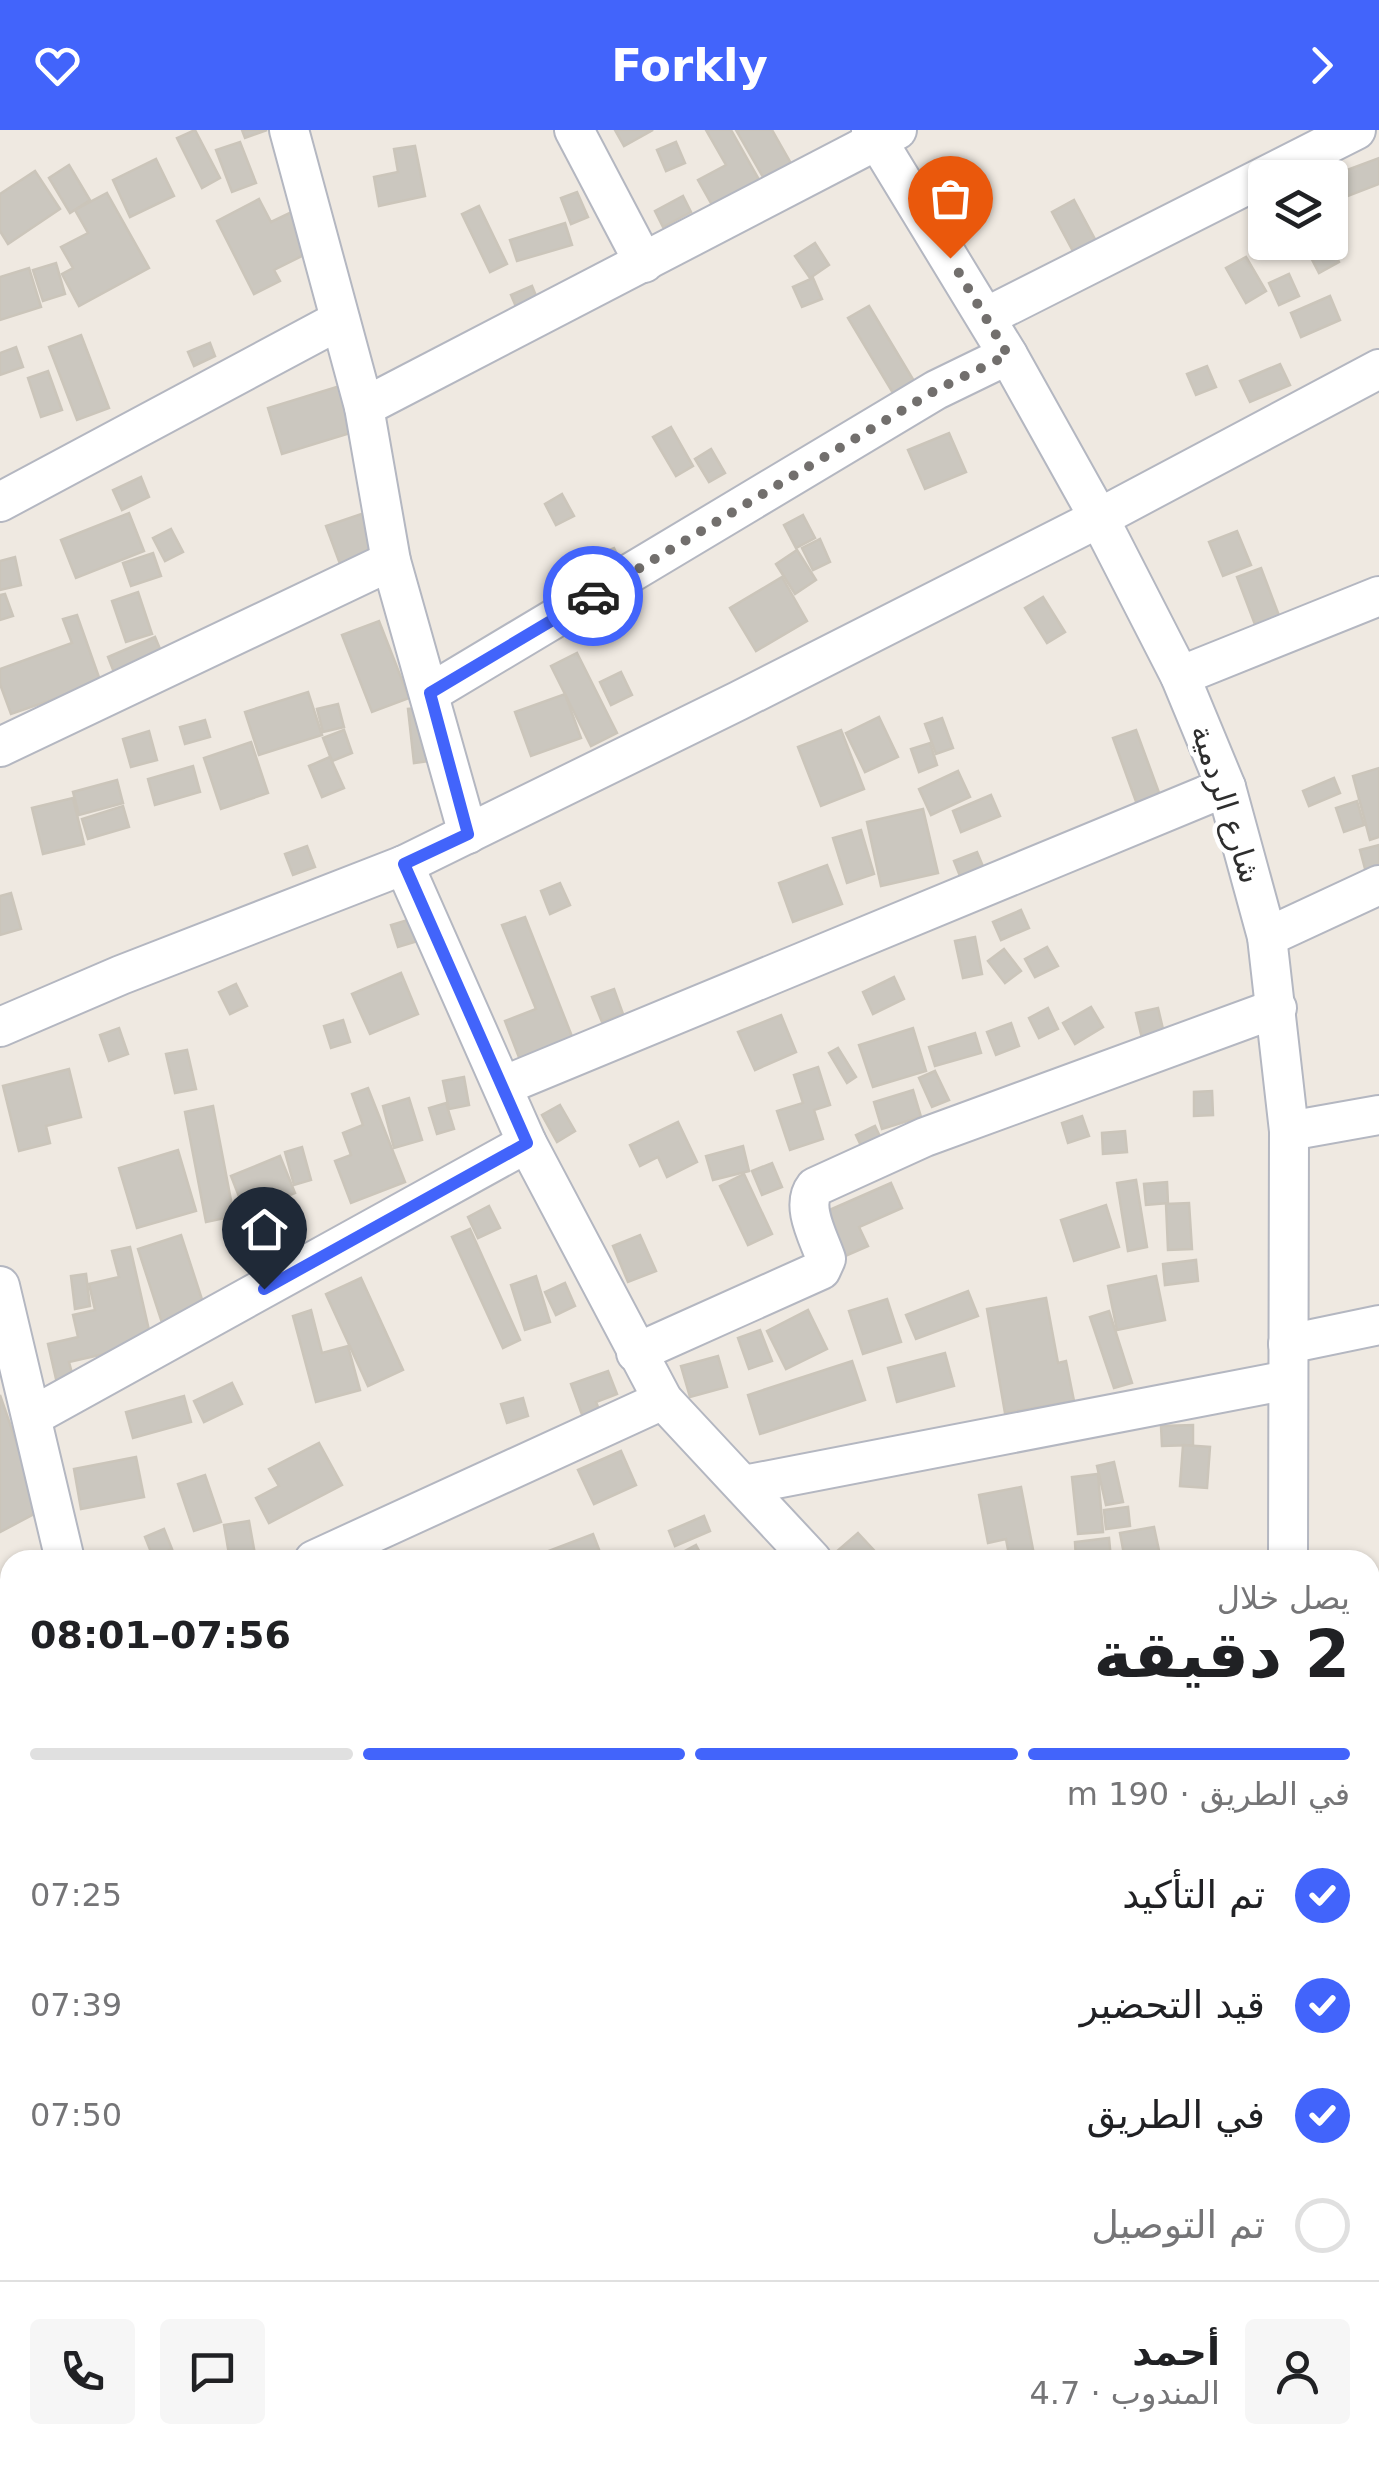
<!DOCTYPE html>
<html lang="ar">
<head>
<meta charset="utf-8">
<style>
	body { margin:0; font-family:"DejaVu Sans",Cairo,sans-serif; background:#f6f6f6; color:#202124; direction:rtl; height:100vh; display:flex; flex-direction:column; font-size:38px; white-space:nowrap }
	* { box-sizing:border-box; margin:0 }
	p { font-size:32px; color:#757577 }
	.icon { flex:none; width:55px; height:55px; fill:none; stroke:currentColor; stroke-width:2; stroke-linecap:round; stroke-linejoin:round }
	.map { position:relative; flex:1; overflow:hidden; direction:ltr }
	.drawer { position:absolute; left:0px; top:1420px; width:1380px; height:932px; display:flex; flex-direction:column; background:#fff; border-radius:30px 30px 0 0; box-shadow:0 2px 8px #0004; direction:rtl }
	.drawer>* { flex:none }
	.buttons { position:absolute; left:1248px; top:30px; display:grid; gap:20px }
	.buttons a { display:grid; place-items:center; width:100px; height:100px; border-radius:10px; background:#fff; box-shadow:0 2px 8px #0004; font-size:50px }
	.pin { position:absolute; display:grid; place-items:center; width:85px; height:85px; color:#fff; margin:-102px -42px; border-radius:50% 50% 50% 0; rotate:-45deg; box-shadow:0 0 10px #0007 }
	.pin .icon { rotate:45deg }
	.courier { position:absolute; display:grid; place-items:center; width:100px; height:100px; margin:-50px; border:8px solid #4264fb; border-radius:50%; background:#fff; color:#222; box-shadow:0 2px 12px #0007 }
	.overview em { font-style:normal; font-weight:600 }
	.overview div { display:flex; flex-direction:column-reverse }
	.overview { display:flex; align-items:center; justify-content:space-between; height:170px; padding:0 30px }
	h1 { font-size:65px; font-weight:600; line-height:75px }
	.bar { display:grid; grid-template-columns:repeat(4,1fr); gap:15px 10px; align-content:center; height:120px; padding:0 30px }
	.bar i { height:12px; border-radius:8px; background:#e0e0e0 }
	.bar .active { background:#4264fb }
	.bar p { grid-column:span 4 }
	.line { display:flex; align-items:center; gap:25px; padding:0 30px; border-top:2px solid #e0e0e0 }
	.line div { flex:1 }
	.round { display:grid; place-items:center; flex:none; width:105px; height:105px; border-radius:10px; background:#f6f6f6 }
	ol { padding:0 30px; list-style:none }
	li { display:flex; align-items:center; gap:30px; height:110px }
	li p { margin-inline-start:auto }
	li .icon { padding:10px; border-radius:50%; background:#4264fb; color:#fff; stroke-width:4 }
	li:last-child { color:#757577 }
	li i { width:55px; height:55px; border:5px solid #e0e0e0; border-radius:50% }
	header { display:flex; justify-content:space-between; align-items:center; height:130px; padding:0 30px; background:#4264fb; color:#fff; font-size:45px; font-weight:600 }
	.map>svg:first-child { display:block }
	.building { fill:#cbc7bf; stroke:#cbc5ba; stroke-width:2.5 }
	.lines { fill:none; stroke-linecap:round; stroke-linejoin:round }
	.street-casing { stroke:#b4b7c1; stroke-width:42 }
	.street { stroke:#fff; stroke-width:38 }
	.done { stroke:#726f6d; stroke-width:10; stroke-dasharray:0 18 }
	.route { stroke:#4264fb; stroke-width:12 }
	.labels { text-anchor:middle; stroke-width:9; stroke-linejoin:round; paint-order:stroke }
	.street-label { font-size:30px; fill:#2e2e2e; stroke:#fff }
</style>
</head>
<body>
<header><svg class="icon" aria-label="forward" viewBox="0 0 24 24"><path d="M9 5l7 7-7 7"/></svg>Forkly<svg class="icon" aria-label="heart" viewBox="0 0 24 24"><path d="M12 20l-8-8c-3-5 5-10 8-4 3-6 11-1 8 4z"/></svg></header>
<div class="map">
<svg width="1379" height="2352" viewBox="0 0 1379 2352">
	<rect width="100%" height="100%" fill="#efe9e1"/>
	<!-- building -->
	<g class="building">
		<polygon points="195,0 220,48 202,58 177,8"/>
		<polygon points="242,0 267,0 245,8"/>
		<polygon points="615,0 653,0 624,16"/>
		<polygon points="706,0 731,0 767,64 720,89 698,50 726,35"/>
		<polygon points="736,0 772,0 805,58 778,73"/>
		<polygon points="240,12 256,53 232,62 216,20"/>
		<polygon points="676,12 685,33 666,41 657,20"/>
		<polygon points="415,16 425,66 379,76 374,47 398,42 394,19"/>
		<polygon points="1379,28 1379,54 1348,66 1339,43"/>
		<polygon points="156,29 174,66 130,87 113,50"/>
		<polygon points="69,35 90,70 70,83 49,48"/>
		<polygon points="35,41 60,79 8,114 0,101 0,64"/>
		<polygon points="577,62 588,87 571,94 561,68"/>
		<polygon points="107,63 149,138 79,176 62,144 73,138 61,117 88,103 75,80"/>
		<polygon points="683,66 691,82 663,97 655,81"/>
		<polygon points="259,69 271,92 294,81 314,120 274,140 280,151 254,164 217,91"/>
		<polygon points="1074,70 1104,126 1082,138 1052,82"/>
		<polygon points="479,76 507,134 490,142 462,84"/>
		<polygon points="565,93 572,115 517,131 510,110"/>
		<polygon points="1321,112 1329,112 1339,132 1319,143 1307,120"/>
		<polygon points="815,113 829,135 810,148 795,126"/>
		<polygon points="1246,127 1266,161 1246,173 1226,138"/>
		<polygon points="56,133 65,164 43,171 33,140"/>
		<polygon points="29,138 41,177 0,190 0,147"/>
		<polygon points="1289,144 1299,166 1279,175 1269,153"/>
		<polygon points="813,148 822,169 802,177 793,157"/>
		<polygon points="532,156 543,183 522,191 511,165"/>
		<polygon points="1330,166 1340,190 1301,207 1291,183"/>
		<polygon points="869,176 923,266 902,278 848,188"/>
		<polygon points="81,205 109,278 77,290 49,217"/>
		<polygon points="210,213 215,226 194,236 188,222"/>
		<polygon points="16,217 23,237 0,245 0,223"/>
		<polygon points="1280,234 1290,255 1250,272 1240,251"/>
		<polygon points="1207,236 1216,257 1196,265 1187,244"/>
		<polygon points="48,241 62,280 41,287 28,248"/>
		<polygon points="343,255 357,301 282,324 268,278"/>
		<polygon points="671,297 693,336 676,346 653,307"/>
		<polygon points="949,303 966,342 925,359 908,320"/>
		<polygon points="711,319 725,343 709,352 695,329"/>
		<polygon points="141,347 149,367 122,380 113,360"/>
		<polygon points="562,364 574,386 556,395 545,374"/>
		<polygon points="373,380 390,425 343,442 326,396"/>
		<polygon points="129,383 144,421 76,448 61,410"/>
		<polygon points="803,385 815,408 796,418 784,395"/>
		<polygon points="171,399 183,422 165,431 153,408"/>
		<polygon points="1237,401 1251,435 1223,446 1209,412"/>
		<polygon points="820,409 830,432 813,440 802,418"/>
		<polygon points="614,418 625,441 603,451 592,427"/>
		<polygon points="797,420 816,450 795,464 776,434"/>
		<polygon points="153,423 161,446 131,456 123,433"/>
		<polygon points="15,427 21,455 0,460 0,431"/>
		<polygon points="1261,438 1289,512 1265,521 1237,447"/>
		<polygon points="782,447 807,491 756,521 730,478"/>
		<polygon points="138,462 152,504 126,512 112,471"/>
		<polygon points="5,464 13,486 0,490 0,465"/>
		<polygon points="1043,467 1065,502 1047,513 1025,478"/>
		<polygon points="77,485 101,553 11,584 0,554 0,539 72,513 63,489"/>
		<polygon points="379,491 409,568 372,582 342,505"/>
		<polygon points="155,507 165,531 117,550 108,527"/>
		<polygon points="577,523 617,603 591,616 551,536"/>
		<polygon points="621,542 632,565 611,575 600,552"/>
		<polygon points="308,562 322,605 259,625 245,582"/>
		<polygon points="565,564 581,608 531,626 515,582"/>
		<polygon points="338,574 344,597 323,602 317,579"/>
		<polygon points="430,577 437,630 414,633 408,579"/>
		<polygon points="879,587 898,627 865,642 846,603"/>
		<polygon points="942,588 953,618 936,624 925,594"/>
		<polygon points="205,590 210,607 185,614 180,597"/>
		<polygon points="344,600 352,623 332,631 323,608"/>
		<polygon points="841,600 864,659 821,676 798,617"/>
		<polygon points="1136,600 1165,679 1142,688 1113,608"/>
		<polygon points="149,601 157,630 131,637 123,609"/>
		<polygon points="251,612 268,663 221,679 204,628"/>
		<polygon points="930,613 937,635 919,642 911,619"/>
		<polygon points="330,627 344,658 322,667 309,636"/>
		<polygon points="193,636 200,662 155,675 148,649"/>
		<polygon points="1379,638 1379,707 1370,710 1353,646"/>
		<polygon points="958,641 970,667 931,685 919,659"/>
		<polygon points="1334,648 1340,663 1309,676 1303,661"/>
		<polygon points="117,650 123,673 79,685 73,662"/>
		<polygon points="991,665 1000,686 961,702 953,681"/>
		<polygon points="73,668 84,714 43,724 32,678"/>
		<polygon points="1357,671 1364,695 1344,702 1336,678"/>
		<polygon points="123,676 129,697 88,709 82,689"/>
		<polygon points="923,679 938,743 881,756 867,692"/>
		<polygon points="861,700 874,744 847,753 833,708"/>
		<polygon points="1379,715 1379,763 1372,765 1360,720"/>
		<polygon points="307,716 315,737 293,745 285,724"/>
		<polygon points="977,722 987,746 964,756 954,731"/>
		<polygon points="827,735 842,774 793,792 779,753"/>
		<polygon points="560,753 570,775 550,784 541,761"/>
		<polygon points="11,763 21,799 0,805 0,766"/>
		<polygon points="1021,780 1029,798 1001,810 993,792"/>
		<polygon points="525,787 575,914 522,935 505,891 536,879 502,795"/>
		<polygon points="411,789 418,811 398,817 391,795"/>
		<polygon points="975,807 982,844 963,848 955,811"/>
		<polygon points="1047,817 1058,836 1035,847 1025,829"/>
		<polygon points="1004,819 1021,841 1005,853 988,831"/>
		<polygon points="401,843 418,884 370,904 352,864"/>
		<polygon points="894,847 904,869 873,884 863,862"/>
		<polygon points="236,854 247,876 230,884 219,862"/>
		<polygon points="614,859 623,884 602,892 592,867"/>
		<polygon points="1091,877 1103,897 1075,914 1063,893"/>
		<polygon points="1048,878 1058,899 1039,908 1029,888"/>
		<polygon points="1158,878 1167,916 1145,921 1136,883"/>
		<polygon points="781,885 796,922 755,940 738,902"/>
		<polygon points="343,890 350,912 331,918 324,896"/>
		<polygon points="1011,893 1019,916 996,925 987,902"/>
		<polygon points="119,898 128,924 109,931 100,905"/>
		<polygon points="913,898 926,941 873,957 859,915"/>
		<polygon points="975,903 981,923 935,936 929,917"/>
		<polygon points="838,918 856,947 847,953 829,923"/>
		<polygon points="187,920 196,959 175,963 166,924"/>
		<polygon points="818,937 830,975 814,980 823,1009 790,1020 777,981 803,973 794,945"/>
		<polygon points="69,939 81,987 46,996 50,1013 19,1021 3,956"/>
		<polygon points="935,941 949,970 932,977 919,948"/>
		<polygon points="464,947 469,975 449,979 443,951"/>
		<polygon points="368,958 405,1052 351,1073 335,1031 351,1025 343,1003 363,995 352,964"/>
		<polygon points="913,960 921,987 882,999 874,972"/>
		<polygon points="1212,961 1213,985 1194,986 1194,962"/>
		<polygon points="409,968 422,1010 394,1018 383,976"/>
		<polygon points="446,973 454,999 437,1004 429,978"/>
		<polygon points="560,975 575,1001 557,1012 542,985"/>
		<polygon points="213,976 234,1086 206,1092 185,982"/>
		<polygon points="1082,986 1089,1006 1068,1013 1062,993"/>
		<polygon points="678,992 697,1032 667,1047 658,1027 640,1036 630,1015"/>
		<polygon points="875,996 884,1015 865,1024 856,1005"/>
		<polygon points="1125,1001 1127,1022 1103,1024 1102,1003"/>
		<polygon points="743,1016 749,1041 713,1050 706,1026"/>
		<polygon points="302,1017 311,1050 294,1055 285,1022"/>
		<polygon points="178,1020 196,1081 137,1098 119,1038"/>
		<polygon points="280,1026 295,1063 245,1082 231,1046"/>
		<polygon points="772,1033 782,1057 762,1065 752,1041"/>
		<polygon points="744,1044 772,1104 748,1115 720,1056"/>
		<polygon points="1136,1050 1147,1117 1128,1121 1117,1053"/>
		<polygon points="1167,1052 1168,1073 1146,1075 1144,1054"/>
		<polygon points="891,1053 902,1078 859,1097 868,1116 845,1126 825,1082"/>
		<polygon points="1189,1073 1192,1119 1168,1120 1166,1074"/>
		<polygon points="1106,1075 1119,1117 1074,1131 1061,1090"/>
		<polygon points="489,1076 500,1098 478,1108 468,1087"/>
		<polygon points="470,1099 520,1210 503,1218 452,1107"/>
		<polygon points="181,1105 209,1191 166,1205 138,1119"/>
		<polygon points="640,1105 656,1141 628,1152 613,1116"/>
		<polygon points="130,1117 154,1222 106,1234 104,1224 69,1232 76,1258 59,1262 48,1214 78,1207 73,1185 95,1180 89,1154 119,1147 112,1121"/>
		<polygon points="1196,1130 1198,1151 1165,1155 1163,1134"/>
		<polygon points="86,1144 90,1176 75,1179 71,1146"/>
		<polygon points="536,1146 550,1192 525,1200 511,1155"/>
		<polygon points="1156,1146 1165,1190 1117,1200 1108,1156"/>
		<polygon points="361,1148 403,1240 368,1256 326,1164"/>
		<polygon points="565,1153 575,1176 556,1185 545,1162"/>
		<polygon points="968,1161 978,1186 916,1209 906,1185"/>
		<polygon points="1046,1168 1058,1233 1066,1231 1074,1271 1005,1283 987,1179"/>
		<polygon points="887,1169 901,1212 863,1224 849,1181"/>
		<polygon points="311,1180 322,1223 348,1216 360,1260 316,1272 293,1186"/>
		<polygon points="808,1180 827,1219 786,1239 767,1201"/>
		<polygon points="1109,1181 1132,1253 1114,1258 1090,1187"/>
		<polygon points="760,1200 772,1231 749,1239 738,1208"/>
		<polygon points="945,1223 954,1256 897,1272 888,1238"/>
		<polygon points="718,1226 727,1257 690,1267 681,1236"/>
		<polygon points="852,1231 865,1270 760,1304 748,1265"/>
		<polygon points="608,1241 617,1264 596,1272 602,1287 585,1293 571,1254"/>
		<polygon points="232,1253 242,1274 204,1292 194,1271"/>
		<polygon points="0,1265 40,1381 0,1402"/>
		<polygon points="184,1266 191,1292 133,1308 126,1282"/>
		<polygon points="523,1268 528,1286 507,1293 501,1274"/>
		<polygon points="1193,1295 1193,1315 1162,1316 1161,1296"/>
		<polygon points="319,1313 342,1355 269,1393 256,1368 279,1356 269,1339"/>
		<polygon points="1183,1315 1210,1317 1207,1358 1180,1356"/>
		<polygon points="621,1321 636,1355 594,1374 578,1340"/>
		<polygon points="136,1327 144,1367 81,1379 74,1339"/>
		<polygon points="1114,1332 1123,1372 1106,1375 1097,1336"/>
		<polygon points="1098,1344 1103,1402 1078,1404 1072,1347"/>
		<polygon points="205,1345 221,1392 194,1401 178,1354"/>
		<polygon points="1021,1357 1035,1430 1010,1430 1006,1409 988,1413 979,1365"/>
		<polygon points="1128,1377 1130,1396 1106,1399 1104,1380"/>
		<polygon points="704,1386 710,1401 675,1416 669,1401"/>
		<polygon points="249,1391 256,1430 230,1430 224,1395"/>
		<polygon points="1154,1397 1161,1430 1125,1430 1120,1403"/>
		<polygon points="164,1399 172,1419 153,1427 145,1407"/>
		<polygon points="858,1403 883,1430 839,1430 834,1424"/>
		<polygon points="593,1404 603,1430 549,1430 546,1422"/>
		<polygon points="1109,1408 1111,1429 1076,1430 1075,1412"/>
		<polygon points="696,1415 704,1430 668,1430"/>
		<polygon points="1373,1701 1379,1701 1379,1736 1372,1736"/>
		<polygon points="5,1806 10,1842 0,1844 0,1807"/>
		<polygon points="10,1853 10,1888 2,1854"/>
		<polygon points="1371,1871 1379,1871 1379,1909 1371,1910"/>
		<polygon points="10,1907 10,1929 7,1930 3,1909"/>
		<rect x="0" y="2247" width="6" height="50"/>
	</g>
	<g class="lines">
		<!-- street casing -->
		<g class="street-casing">
			<g id="street">
				<polyline points="289,0 364,277 391,431 468,704"/>
				<polyline points="574,0 644,133"/>
				<polyline points="871,0 1008,225 1099,388 1180,546 1226,657 1267,807 1289,1001 1288,1430"/>
				<polyline points="986,187 1356,0"/>
				<polyline points="364,277 897,0"/>
				<polyline points="0,372 340,190"/>
				<polyline points="1180,546 1379,466"/>
				<polyline points="430,563 936,260 1008,225"/>
				<polyline points="0,617 391,431"/>
				<polyline points="404,735 527,1013 663,1270 812,1430"/>
				<polyline points="1267,807 1379,755"/>
				<polyline points="0,897 121,845 404,735 738,571 1099,388 1379,239"/>
				<polyline points="503,956 1226,657"/>
				<polyline points="1289,1001 1379,985"/>
				<polyline points="0,1156 65,1430"/>
				<polyline points="1288,1214 1379,1195"/>
				<path d="M636 1223 821 1140 826 1129C819 1108 800 1076 815 1057L925 1007 1277 878"/>
				<polyline points="33,1286 527,1013"/>
				<polyline points="744,1355 1288,1250"/>
				<polyline points="314,1430 663,1270"/>
				<polyline points="0,1570 10,1565"/>
				<polyline points="1370,1667 1379,1664"/>
				<polyline points="0,1719 10,1754"/>
				<polyline points="0,2011 10,2012"/>
				<polyline points="1370,2039 1379,2039"/>
				<polyline points="0,2328 10,2328"/>
				<polyline points="239,2342 239,2352"/>
				<polyline points="699,2342 1027,2352"/>
				<polyline points="499,2352 499,2342"/>
				<polyline points="1275,2352 1275,2342"/>
			</g>
		</g>
		<!-- street -->
		<use href="#street" class="street"/>
	</g>
	<g class="lines">
		<!-- done -->
		<polyline class="done" points="593,466 936,260 1008,225 950,128"/>
		<!-- route -->
		<polyline class="route" points="264,1159 527,1013 404,734 468,704 430,563 593,466"/>
	</g>
	<g class="labels">
		<!-- street labels -->
		<g class="street-label">
			<text transform="translate(1226 674) rotate(72)" y="10">شارع الردمية</text>
		</g>
	</g>
</svg>
<div class="buttons">
<a><svg class="icon" aria-label="layers" viewBox="0 0 24 24"><path d="M12 4l9 5-9 5-9-5zM3 14l9 5 9-5"/></svg></a>
</div>
<div class="pin" style="left:950px;top:128px;background:#ea580c"><svg class="icon" aria-label="bag" viewBox="0 0 24 24"><path d="M5 8h14l-1 12H6zM9 8a3 3 0 0 1 6 0"/></svg></div>
<div class="pin" style="left:264px;top:1159px;background:#1f2937"><svg class="icon" aria-label="home" viewBox="0 0 24 24"><path d="M3 11l9-7 9 7M6 9v11h12V9"/></svg></div>
<div class="courier" style="left:593px;top:466px"><svg class="icon" aria-label="car" viewBox="0 0 24 24"><path d="M5 17H2v-5l4-1 3-4h7l3 4 3 1v5h-3M9 17h6M6 11h13"/><circle cx="7" cy="17" r="2"/><circle cx="17" cy="17" r="2"/></svg></div>
<section class="drawer">
<div class="overview"><div><h1>2 دقيقة</h1><p>يصل خلال</p></div><em>07:56–08:01</em></div>
<div class="bar"><i class="active"></i><i class="active"></i><i class="active"></i><i></i><p>في الطريق · 190 m</p></div>
<ol>
<li><svg class="icon" aria-label="check" viewBox="0 0 24 24"><path d="M5 12l5 5 9-10"/></svg>تم التأكيد<p>07:25</p></li>
<li><svg class="icon" aria-label="check" viewBox="0 0 24 24"><path d="M5 12l5 5 9-10"/></svg>قيد التحضير<p>07:39</p></li>
<li><svg class="icon" aria-label="check" viewBox="0 0 24 24"><path d="M5 12l5 5 9-10"/></svg>في الطريق<p>07:50</p></li>
<li><i></i>تم التوصيل</li>
</ol>
<div class="line" style="height:180px"><a class="round"><svg class="icon" aria-label="person" viewBox="0 0 24 24"><circle cx="12" cy="8" r="4"/><path d="M4 21q1-7 8-7t8 7"/></svg></a><div><b>أحمد</b><p>المندوب · 4.7</p></div><a class="round"><svg class="icon" aria-label="chat" viewBox="0 0 24 24"><path d="M4 5h16v11H9l-5 4z"/></svg></a><a class="round"><svg class="icon" aria-label="phone" viewBox="0 0 24 24"><path d="M5 4h4l2 5-3 2q2 4 5 5l2-3 5 2v4C11 20 4 13 5 4z"/></svg></a></div>
</section>
</div>
</body>
</html>
